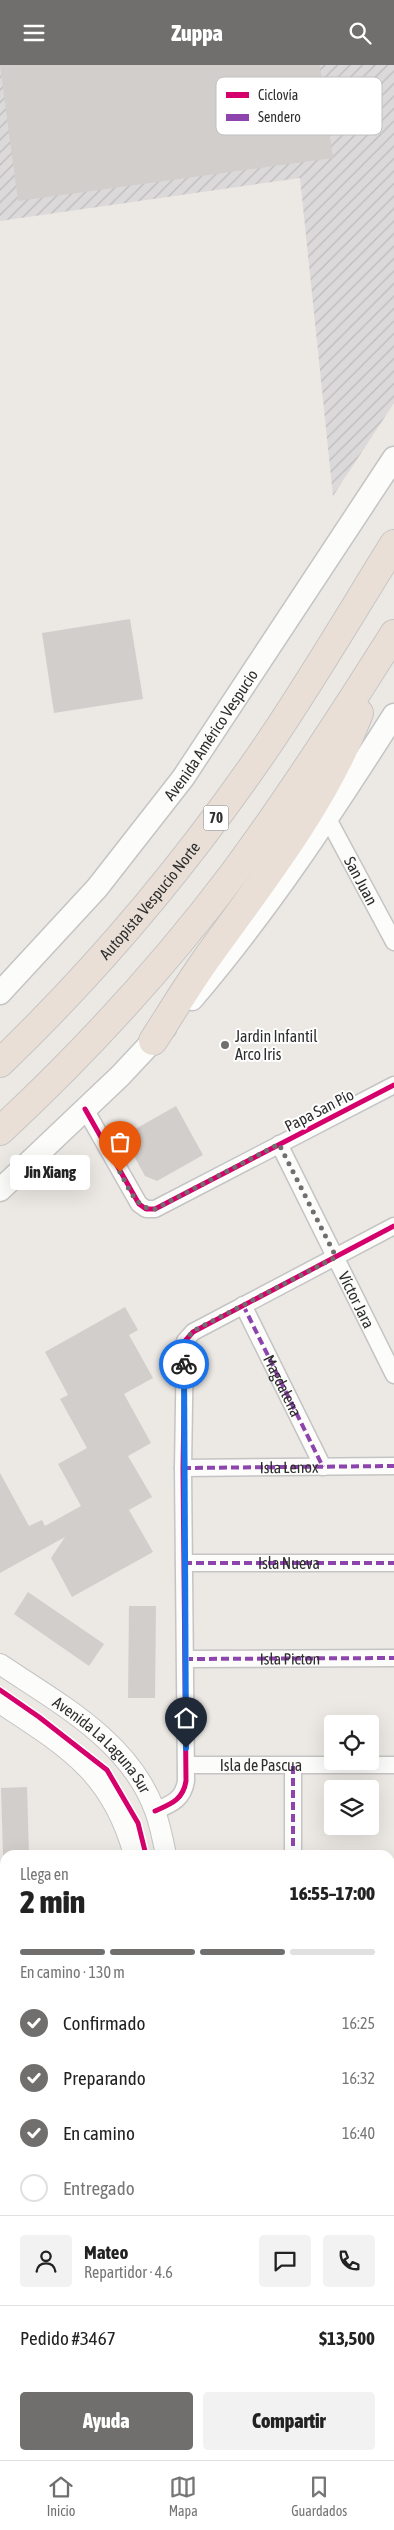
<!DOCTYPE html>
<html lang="es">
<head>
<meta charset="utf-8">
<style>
	body { margin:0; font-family:"Asap Condensed",sans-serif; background:#f2f2f2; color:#222; height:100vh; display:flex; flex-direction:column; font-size:19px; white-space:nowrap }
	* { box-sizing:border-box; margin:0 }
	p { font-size:16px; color:#767676 }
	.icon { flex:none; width:28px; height:28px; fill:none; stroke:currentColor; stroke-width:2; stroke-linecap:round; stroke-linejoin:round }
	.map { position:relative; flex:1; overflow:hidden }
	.sheet { position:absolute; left:0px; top:1785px; width:395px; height:610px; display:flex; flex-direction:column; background:#fff; border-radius:15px 15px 0 0; box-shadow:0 5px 20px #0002 }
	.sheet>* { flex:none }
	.tools { position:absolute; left:324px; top:1650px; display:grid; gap:10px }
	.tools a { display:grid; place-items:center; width:55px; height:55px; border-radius:5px; background:#fff; box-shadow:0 5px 20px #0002; font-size:25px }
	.pin { position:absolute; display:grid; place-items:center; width:42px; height:42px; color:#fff; margin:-51px -21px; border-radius:50% 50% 50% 0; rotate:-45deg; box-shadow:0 0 5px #0007 }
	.pin .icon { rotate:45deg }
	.courier { position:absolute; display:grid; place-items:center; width:50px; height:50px; margin:-25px; border:4px solid #1a73e8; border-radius:50%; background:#fff; color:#222; box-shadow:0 1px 6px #0007 }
	.bubble { position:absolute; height:35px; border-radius:5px; background:#fff; box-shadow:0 5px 20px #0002; font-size:16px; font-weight:800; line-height:35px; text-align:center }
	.overview em { font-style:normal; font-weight:800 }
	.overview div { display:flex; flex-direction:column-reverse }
	.overview { display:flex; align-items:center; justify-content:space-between; height:85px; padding:0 20px }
	h1 { font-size:32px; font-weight:800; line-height:38px }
	.bar { display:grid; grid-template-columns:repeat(4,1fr); gap:8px 5px; align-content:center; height:60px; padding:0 20px }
	.bar i { height:6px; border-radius:4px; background:#e0e0e0 }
	.bar .on { background:#706f6e }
	.bar p { grid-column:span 4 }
	.line { display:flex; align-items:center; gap:12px; padding:0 20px; border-top:1px solid #e0e0e0 }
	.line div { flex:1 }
	.round { display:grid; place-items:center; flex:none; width:52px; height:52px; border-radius:5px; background:#f2f2f2 }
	ol { padding:0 20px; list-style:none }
	li { display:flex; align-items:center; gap:15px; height:55px }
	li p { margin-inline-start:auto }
	li .icon { padding:5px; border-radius:50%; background:#706f6e; color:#fff; stroke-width:4 }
	li:last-child { color:#767676 }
	li i { width:28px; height:28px; border:2px solid #e0e0e0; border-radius:50% }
	.primary-button { display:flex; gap:10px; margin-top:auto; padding:10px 20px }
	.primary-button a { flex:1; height:58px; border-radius:5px; background:#706f6e; color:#fff; font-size:20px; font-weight:800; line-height:58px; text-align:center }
	.primary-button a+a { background:#f2f2f2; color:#222 }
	header { display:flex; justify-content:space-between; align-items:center; height:65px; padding:0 20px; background:#706f6e; color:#fff; font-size:22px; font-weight:800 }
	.tabs { display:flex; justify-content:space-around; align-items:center; height:70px; border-top:1px solid #e0e0e0; background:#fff; font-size:14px; color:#767676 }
	.tabs a { display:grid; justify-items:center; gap:2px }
	.tabs .on { color:#706f6e }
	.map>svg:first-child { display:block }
	.industrial { fill:url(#industrial-furrows) }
	.building { fill:#d1cecb }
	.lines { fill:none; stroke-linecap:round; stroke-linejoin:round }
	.minor-casing { stroke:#c5c4c5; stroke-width:19 }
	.tertiary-casing { stroke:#c5c4c5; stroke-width:22 }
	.secondary-casing { stroke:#c5c4c5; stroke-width:25 }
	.motorway-casing { stroke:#c6c5c4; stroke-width:30 }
	.minor { stroke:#fcfcfb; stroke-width:16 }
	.tertiary { stroke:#fcfcfb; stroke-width:20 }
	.secondary { stroke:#fcfcfb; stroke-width:22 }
	.motorway { stroke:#eadfd6; stroke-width:28 }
	.quiet { stroke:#8e44ad; stroke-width:4; stroke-dasharray:8 4; stroke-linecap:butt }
	.cycleway-casing { stroke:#fff; stroke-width:8 }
	.cycleway { stroke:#d6006c; stroke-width:5 }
	.done { stroke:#706f6e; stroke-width:5; stroke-dasharray:0 9 }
	.route { stroke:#1a73e8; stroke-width:6 }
	.poi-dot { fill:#706f6e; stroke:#fff; stroke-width:2 }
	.labels { text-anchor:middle; stroke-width:4; stroke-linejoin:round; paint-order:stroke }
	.shield { fill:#fff; stroke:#6d6d6d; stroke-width:1 }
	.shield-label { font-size:15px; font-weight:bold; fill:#2e2e2e }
	.street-label { font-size:16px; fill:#2e2e2e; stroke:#fff }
	.poi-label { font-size:16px; fill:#2e2e2e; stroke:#fff; text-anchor:start }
	.key { fill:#fff; stroke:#c0c0c0; stroke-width:1 }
	.key-label { font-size:14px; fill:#2e2e2e }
</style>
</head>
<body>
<header><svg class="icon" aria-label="menu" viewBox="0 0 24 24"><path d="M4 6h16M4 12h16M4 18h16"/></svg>Zuppa<svg class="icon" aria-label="search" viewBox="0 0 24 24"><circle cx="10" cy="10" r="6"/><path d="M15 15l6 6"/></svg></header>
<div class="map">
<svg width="394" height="2395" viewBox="0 0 394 2395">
	<defs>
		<pattern id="industrial-furrows" width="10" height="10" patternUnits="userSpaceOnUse" patternTransform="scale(1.25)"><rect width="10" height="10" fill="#dcd9db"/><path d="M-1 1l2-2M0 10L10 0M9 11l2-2" fill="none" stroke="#bdbbbc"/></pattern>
	</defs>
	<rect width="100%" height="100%" fill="#ece8e4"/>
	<!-- industrial -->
	<polygon class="industrial" points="0,0 394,0 394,338 333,431 300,113 0,156"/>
	<!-- building -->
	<g class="building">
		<polygon points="0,0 320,0 333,93 18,136"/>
		<polygon points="130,554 143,634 54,648 42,568"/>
		<polygon points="176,1041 203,1090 157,1116 145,1111 123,1071"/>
		<polygon points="125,1242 138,1265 129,1270 153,1313 124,1329 151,1378 128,1391 152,1432 129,1445 153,1487 72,1532 51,1493 65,1472 0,1508 0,1408 29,1461 42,1455 45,1461 81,1441 58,1399 87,1383 60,1334 68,1330 45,1287"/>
		<polygon points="28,1527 104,1579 89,1601 14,1549"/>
		<polygon points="129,1541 156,1541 155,1633 128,1633"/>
		<polygon points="27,1722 29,1790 3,1790 1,1723"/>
	</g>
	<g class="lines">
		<!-- minor casing -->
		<g class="minor-casing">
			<g id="minor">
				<path id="s1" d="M328 754 394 877"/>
				<polyline points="85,1044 139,1139 146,1144 155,1144 394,1020"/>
				<path id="s2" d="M279 1079 394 1310"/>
				<path id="s3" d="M243 1240 323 1402"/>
				<path id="s4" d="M183 1403 394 1401"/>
				<polyline points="184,1498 394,1498"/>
				<polyline points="185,1594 394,1593"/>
				<path id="s5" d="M187 1700H394"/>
				<polyline points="293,1701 293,1790"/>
				<path d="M155 1746C171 1739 183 1735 186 1716L183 1403 185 1276 193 1267 394 1161"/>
				<polyline points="390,1805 394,1805"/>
				<polyline points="0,1892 5,1892"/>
				<polyline points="390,1904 394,1904"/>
				<polyline points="390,1999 394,1999"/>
				<polyline points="0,2056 1,2191"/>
				<polyline points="390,2100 394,2100"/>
			</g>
		</g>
		<!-- tertiary casing -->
		<g class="tertiary-casing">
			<g id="tertiary">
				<path id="s6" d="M0 1599C58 1638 130 1676 155 1746 160 1760 163 1775 166 1790"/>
				<path d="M0 1638C67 1682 112 1708 134 1790"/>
				<polyline points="390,2354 394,2352"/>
				<polyline points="142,2390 142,2395"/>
				<polyline points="175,2390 175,2395"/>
				<polyline points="297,2395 312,2390"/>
			</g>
		</g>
		<!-- secondary casing -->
		<g class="secondary-casing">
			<g id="secondary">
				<path id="s7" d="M0 928 97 823 183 713 394 393"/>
				<path d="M192 934C268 845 331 749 394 650"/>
				<polyline points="0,1125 120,1011 165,963"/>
			</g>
		</g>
		<!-- motorway casing -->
		<g class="motorway-casing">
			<g id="motorway">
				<path d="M153 976C171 948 188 920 207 893 263 815 324 739 359 648"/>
				<path id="s8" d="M0 998C101 901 190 794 269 678 313 613 353 545 394 479"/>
				<path d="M0 1066C85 987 164 901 234 808 291 731 343 650 394 569"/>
			</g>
		</g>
		<!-- minor -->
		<use href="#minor" class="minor"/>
		<!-- tertiary -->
		<use href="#tertiary" class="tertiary"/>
		<!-- secondary -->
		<use href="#secondary" class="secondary"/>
		<!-- motorway -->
		<use href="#motorway" class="motorway"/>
		<!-- quiet -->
		<g class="quiet">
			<polyline points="243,1240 323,1402"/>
			<polyline points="183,1403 394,1401"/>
			<path id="s9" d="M184 1498H394"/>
			<path id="s10" d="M185 1594 394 1593"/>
			<polyline points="293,1701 293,1790"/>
			<polyline points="390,1805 394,1805"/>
			<polyline points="390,1904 394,1904"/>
			<polyline points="390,1999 394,1999"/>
			<polyline points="0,2056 1,2191"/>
			<polyline points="390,2100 394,2100"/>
		</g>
		<!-- cycleway casing -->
		<g class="cycleway-casing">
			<g id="cycleway">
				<polyline points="85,1044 139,1139 146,1144 155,1144 394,1020"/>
				<polyline points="0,1625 39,1652 107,1705 138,1758 146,1790"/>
				<path d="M155 1746C171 1739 183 1735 186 1716L183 1403 185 1276 193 1267 394 1161"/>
			</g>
		</g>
		<!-- cycleway -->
		<use href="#cycleway" class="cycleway"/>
	</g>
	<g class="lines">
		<!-- done -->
		<path class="done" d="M120 1107C128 1121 136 1145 155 1144L279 1079 336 1192 193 1266 185 1276 184 1299"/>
		<!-- route -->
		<polyline class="route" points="184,1299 186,1683"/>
	</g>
	<!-- markers -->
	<circle class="poi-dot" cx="225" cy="980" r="5"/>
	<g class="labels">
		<!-- shield labels -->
		<rect class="shield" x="203.5" y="740.5" width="25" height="25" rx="4"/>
		<g class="shield-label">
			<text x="216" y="758">70</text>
		</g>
		<!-- street labels -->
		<g class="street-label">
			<text dy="6" stroke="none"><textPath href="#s7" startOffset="334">Avenida Américo Vespucio</textPath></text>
			<text dy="6" stroke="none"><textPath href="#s1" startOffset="70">San Juan</textPath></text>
			<text dy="6" stroke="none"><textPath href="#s8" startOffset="221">Autopista Vespucio Norte</textPath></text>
			<text transform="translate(319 1045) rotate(-27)" y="6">Papa San Pío</text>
			<text dy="6" stroke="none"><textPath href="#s2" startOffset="174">Víctor Jara</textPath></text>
			<text dy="6" stroke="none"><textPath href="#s3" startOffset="90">Magdalena</textPath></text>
			<text dy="6" stroke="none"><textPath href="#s4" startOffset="106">Isla Lenox</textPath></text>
			<text dy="6" stroke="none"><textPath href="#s9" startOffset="105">Isla Nueva</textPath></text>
			<text dy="6" stroke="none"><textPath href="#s10" startOffset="105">Isla Picton</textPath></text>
			<text dy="6" stroke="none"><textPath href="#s6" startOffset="131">Avenida La Laguna Sur</textPath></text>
			<text dy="6" stroke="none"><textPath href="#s5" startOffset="74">Isla de Pascua</textPath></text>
		</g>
		<!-- poi labels -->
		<g class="poi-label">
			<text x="235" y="977">Jardin Infantil<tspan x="235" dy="18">Arco Iris</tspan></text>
		</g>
	</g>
	<!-- legend -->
	<rect x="216" y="12" width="166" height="58" rx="8" class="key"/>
	<rect x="226" y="27" width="23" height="6" fill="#d6006c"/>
	<rect x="226" y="49" width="23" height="7" fill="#8e44ad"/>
	<g class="key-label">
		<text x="258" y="35">Ciclovía</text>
		<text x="258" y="57">Sendero</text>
	</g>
</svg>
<div class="tools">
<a><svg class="icon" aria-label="locate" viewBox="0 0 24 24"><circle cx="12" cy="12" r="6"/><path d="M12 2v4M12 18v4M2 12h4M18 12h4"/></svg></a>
<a><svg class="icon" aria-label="layers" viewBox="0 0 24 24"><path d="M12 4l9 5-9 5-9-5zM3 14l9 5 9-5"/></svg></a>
</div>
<div class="pin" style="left:120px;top:1107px;background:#ea580c"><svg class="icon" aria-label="bag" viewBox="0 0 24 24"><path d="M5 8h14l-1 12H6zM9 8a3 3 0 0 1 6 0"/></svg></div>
<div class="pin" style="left:186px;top:1683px;background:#1f2937"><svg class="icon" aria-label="home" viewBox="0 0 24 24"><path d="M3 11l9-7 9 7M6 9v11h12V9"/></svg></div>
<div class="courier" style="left:184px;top:1299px"><svg class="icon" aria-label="bike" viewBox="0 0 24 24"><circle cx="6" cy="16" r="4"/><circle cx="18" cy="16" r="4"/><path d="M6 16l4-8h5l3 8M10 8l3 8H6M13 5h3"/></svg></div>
<div class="bubble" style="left:10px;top:1090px;width:80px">Jin Xiang</div>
<section class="sheet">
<div class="overview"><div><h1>2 min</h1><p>Llega en</p></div><em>16:55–17:00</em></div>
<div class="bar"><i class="on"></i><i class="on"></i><i class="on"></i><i></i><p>En camino · 130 m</p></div>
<ol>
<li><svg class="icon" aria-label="check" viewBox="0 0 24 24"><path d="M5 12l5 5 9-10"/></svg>Confirmado<p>16:25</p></li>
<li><svg class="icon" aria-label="check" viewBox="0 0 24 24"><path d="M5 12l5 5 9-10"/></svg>Preparando<p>16:32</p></li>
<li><svg class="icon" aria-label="check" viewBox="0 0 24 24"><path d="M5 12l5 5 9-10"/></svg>En camino<p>16:40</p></li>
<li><i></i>Entregado</li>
</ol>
<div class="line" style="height:90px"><a class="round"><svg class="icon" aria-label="person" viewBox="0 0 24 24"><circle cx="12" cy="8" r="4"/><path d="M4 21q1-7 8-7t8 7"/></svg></a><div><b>Mateo</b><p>Repartidor · 4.6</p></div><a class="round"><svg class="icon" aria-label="chat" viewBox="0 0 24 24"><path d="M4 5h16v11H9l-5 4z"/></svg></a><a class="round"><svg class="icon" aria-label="phone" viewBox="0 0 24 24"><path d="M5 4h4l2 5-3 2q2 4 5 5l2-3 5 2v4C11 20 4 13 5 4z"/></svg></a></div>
<div class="line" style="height:65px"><div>Pedido #3467</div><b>$13,500</b></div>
<div class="primary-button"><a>Ayuda</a><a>Compartir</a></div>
</section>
</div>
<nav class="tabs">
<a class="on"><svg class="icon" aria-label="home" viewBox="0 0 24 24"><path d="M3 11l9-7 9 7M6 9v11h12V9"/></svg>Inicio</a>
<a><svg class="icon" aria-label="map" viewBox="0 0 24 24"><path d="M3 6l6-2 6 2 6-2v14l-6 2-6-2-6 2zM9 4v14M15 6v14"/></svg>Mapa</a>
<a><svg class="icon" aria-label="saved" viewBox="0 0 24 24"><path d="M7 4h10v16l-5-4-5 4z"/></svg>Guardados</a>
</nav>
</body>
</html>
